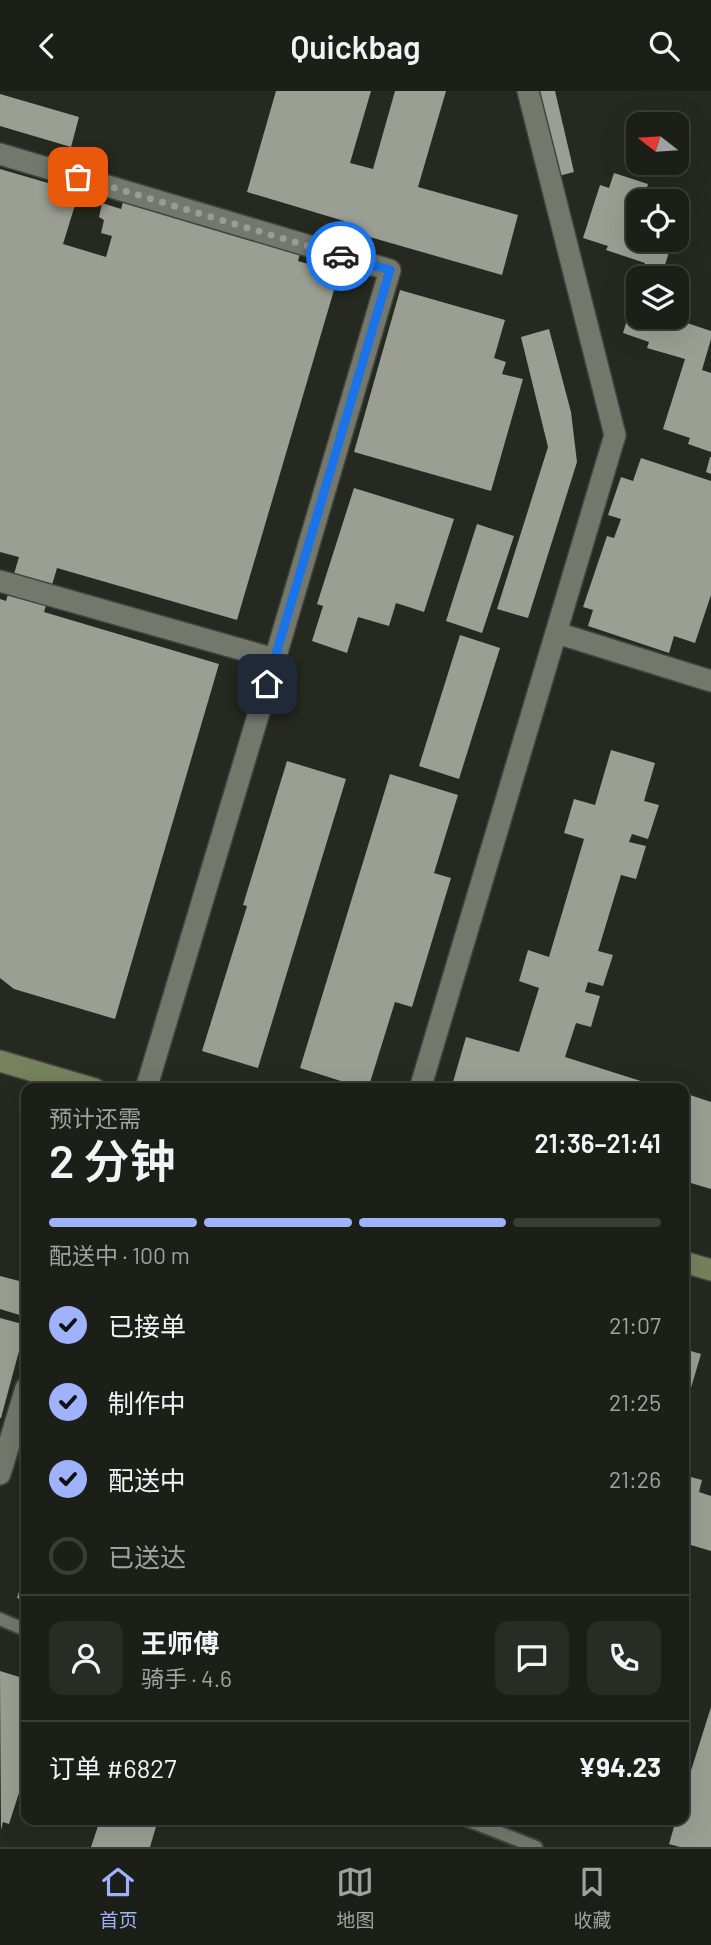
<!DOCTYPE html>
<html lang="zh">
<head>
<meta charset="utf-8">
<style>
	body { margin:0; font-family:Barlow,"Noto Sans SC",sans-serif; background:#292c24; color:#f1f3f6; height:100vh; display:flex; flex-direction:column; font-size:26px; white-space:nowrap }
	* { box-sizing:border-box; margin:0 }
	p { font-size:23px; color:#a0a2a1 }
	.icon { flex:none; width:38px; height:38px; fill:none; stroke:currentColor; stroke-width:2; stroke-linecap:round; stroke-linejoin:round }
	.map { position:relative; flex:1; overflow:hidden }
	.drawer { position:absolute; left:21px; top:992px; width:668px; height:742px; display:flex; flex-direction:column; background:#1c1f17; border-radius:14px; box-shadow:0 7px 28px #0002,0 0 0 2px #3a3d36 }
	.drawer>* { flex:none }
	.needle { width:46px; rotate:287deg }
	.fabs { position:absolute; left:626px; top:21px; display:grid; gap:14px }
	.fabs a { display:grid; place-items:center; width:63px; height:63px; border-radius:14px; background:#1c1f17; box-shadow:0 7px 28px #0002,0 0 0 2px #3a3d36; font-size:35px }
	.pin { position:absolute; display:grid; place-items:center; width:60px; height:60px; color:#fff; margin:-30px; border-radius:14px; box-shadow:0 4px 10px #0006 }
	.courier { position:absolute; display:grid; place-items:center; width:70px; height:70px; margin:-35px; border:5px solid #1a73e8; border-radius:50%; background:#fff; color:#222; box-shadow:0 2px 9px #0007 }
	.head em { font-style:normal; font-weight:600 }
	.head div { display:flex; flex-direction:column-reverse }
	.head { display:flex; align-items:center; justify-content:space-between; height:119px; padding:0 28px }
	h1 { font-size:46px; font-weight:600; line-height:52px }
	.bar { display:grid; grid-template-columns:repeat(4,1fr); gap:10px 7px; align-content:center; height:84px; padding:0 28px }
	.bar i { height:9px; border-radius:5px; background:#3a3d36 }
	.bar .selected { background:#9fb3fd }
	.bar p { grid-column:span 4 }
	.line { display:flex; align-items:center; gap:18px; padding:0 28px; border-top:2px solid #3a3d36 }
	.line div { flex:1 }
	.round { display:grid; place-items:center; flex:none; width:74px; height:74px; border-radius:14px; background:#292c24 }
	ol { padding:0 28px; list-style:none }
	li { display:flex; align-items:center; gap:21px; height:77px }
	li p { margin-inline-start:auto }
	li .icon { padding:7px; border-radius:50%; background:#9fb3fd; color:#111; stroke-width:4 }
	li:last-child { color:#a0a2a1 }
	li i { width:38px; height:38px; border:4px solid #3a3d36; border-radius:50% }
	header { display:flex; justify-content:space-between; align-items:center; height:91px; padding:0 28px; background:#1c1f17; font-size:32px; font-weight:600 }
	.tabs { display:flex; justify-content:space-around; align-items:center; height:98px; border-top:2px solid #3a3d36; background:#1c1f17; font-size:19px; color:#a0a2a1 }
	.tabs a { display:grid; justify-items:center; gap:4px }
	.tabs .selected { color:#9fb3fd }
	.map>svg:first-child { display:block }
	.building { fill:#9b9f93 }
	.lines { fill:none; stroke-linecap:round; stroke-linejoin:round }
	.lane-casing { stroke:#43453e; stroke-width:16 }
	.street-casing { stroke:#43453e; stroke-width:24 }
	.secondary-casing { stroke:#43453e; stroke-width:24 }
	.lane { stroke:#74786c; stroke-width:12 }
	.street { stroke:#74786c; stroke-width:21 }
	.secondary { stroke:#77815d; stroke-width:21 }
	.done { stroke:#999b94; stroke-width:7; stroke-dasharray:0 12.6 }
	.route { stroke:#1a73e8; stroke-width:9 }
</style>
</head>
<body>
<header><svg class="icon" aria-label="back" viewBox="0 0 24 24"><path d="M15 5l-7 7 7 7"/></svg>Quickbag<svg class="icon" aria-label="search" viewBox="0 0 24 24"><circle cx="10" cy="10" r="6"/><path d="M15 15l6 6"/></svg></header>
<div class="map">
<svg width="711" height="1756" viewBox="0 0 711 1756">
	<rect width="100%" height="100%" fill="#26291f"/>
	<!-- building -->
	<g class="building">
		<polygon points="276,0 371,0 350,72 373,78 395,0 446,0 418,96 518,124 502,184 342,138 344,130 247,101"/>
		<polygon points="525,0 555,0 574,81 547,88"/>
		<polygon points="0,3 79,26 71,56 0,35"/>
		<polygon points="0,78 79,101 63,153 106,166 112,145 101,142 104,129 99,126 102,112 121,118 125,104 302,156 298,170 339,182 237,529 57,477 44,521 219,573 115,928 14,898 0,887 0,508 6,510 19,466 0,461"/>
		<polygon points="614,82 648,93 643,110 639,110 636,131 639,132 639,149 673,149 663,180 690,189 678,229 711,240 711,248 702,279 711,282 711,361 688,353 690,347 663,338 685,268 647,257 649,251 623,242 638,193 639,226 677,226 677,187 640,187 645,172 606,159 608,155 583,147 600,94 609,97"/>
		<polygon points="400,199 505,229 494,267 506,271 502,283 523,288 491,400 354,361"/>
		<polygon points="549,238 571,321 577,371 528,527 497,518 548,356 521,246"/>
		<polygon points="710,366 711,366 711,383 706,381"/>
		<polygon points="641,367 711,390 711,504 695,552 674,545 669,562 588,535 593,519 583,516 607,445 614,447 621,428 608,424 621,386 633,390"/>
		<polygon points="354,397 454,428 424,521 396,512 389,535 358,526 347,562 312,550 323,515 317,513"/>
		<polygon points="477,433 514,445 482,542 446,530"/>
		<polygon points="460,544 500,557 459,688 419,675"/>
		<polygon points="611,659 655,672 644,710 659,714 648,748 632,743 629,751 646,755 636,788 621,784 598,860 613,864 603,895 588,891 585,901 600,905 591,936 576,932 565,966 666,998 451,998 466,946 519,961 539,897 519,890 528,859 549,866 584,748 564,742 574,708 595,714"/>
		<polygon points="287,670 346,688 258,977 202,960 247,815 243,814"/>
		<polygon points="390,683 458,704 434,782 451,787 412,916 395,911 368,998 366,998 300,977"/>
		<polygon points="684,1002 711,1011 711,1098 684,1090"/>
		<polygon points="26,1183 26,1226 0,1218 0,1185 23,1191"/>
		<polygon points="0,1227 26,1234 1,1327 0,1327"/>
		<polygon points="684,1258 701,1263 688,1307 684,1307"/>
		<polygon points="691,1386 702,1389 699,1401 711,1405 711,1460 684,1452 691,1428 684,1426 684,1408"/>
		<polygon points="26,1478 26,1510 17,1507"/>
		<polygon points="0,1580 26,1588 26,1680 9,1733 3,1731 1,1739"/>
		<polygon points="711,1616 711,1756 680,1756 669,1753 676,1729 684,1729 684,1702"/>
		<polygon points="100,1729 158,1729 150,1756 91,1756"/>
	</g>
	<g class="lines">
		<!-- lane casing -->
		<g class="lane-casing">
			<g id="lane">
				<polyline points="0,1528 26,1539"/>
				<polyline points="467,1729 536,1756"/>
			</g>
		</g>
		<!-- street casing -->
		<g class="street-casing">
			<g id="street">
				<polyline points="0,63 390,179 275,568"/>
				<polyline points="0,490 275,568 146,998"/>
				<polyline points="557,542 711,590"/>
				<polyline points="420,998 615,344 528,0"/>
				<polyline points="0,1383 26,1297"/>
			</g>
		</g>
		<!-- secondary casing -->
		<g class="secondary-casing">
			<g id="secondary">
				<polyline points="0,970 95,998"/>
				<polyline points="684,1171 711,1179"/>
			</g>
		</g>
		<!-- lane -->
		<use href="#lane" class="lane"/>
		<!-- street -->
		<use href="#street" class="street"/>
		<!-- secondary -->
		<use href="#secondary" class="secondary"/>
	</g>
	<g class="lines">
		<!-- done -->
		<polyline class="done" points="78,86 341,165"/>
		<!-- route -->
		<polyline class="route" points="267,593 390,179 341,165"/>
	</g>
</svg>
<div class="fabs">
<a><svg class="needle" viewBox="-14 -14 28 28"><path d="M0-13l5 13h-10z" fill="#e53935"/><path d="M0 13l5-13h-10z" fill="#a0a2a1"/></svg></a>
<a><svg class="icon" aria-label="locate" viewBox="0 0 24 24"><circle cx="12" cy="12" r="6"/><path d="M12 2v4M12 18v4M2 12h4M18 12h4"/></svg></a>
<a><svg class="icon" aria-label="layers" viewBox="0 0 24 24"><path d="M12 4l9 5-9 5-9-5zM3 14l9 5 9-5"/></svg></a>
</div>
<div class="pin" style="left:78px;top:86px;background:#ea580c"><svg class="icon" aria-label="bag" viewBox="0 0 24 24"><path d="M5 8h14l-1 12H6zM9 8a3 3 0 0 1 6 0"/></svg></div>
<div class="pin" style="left:267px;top:593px;background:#1f2937"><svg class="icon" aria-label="home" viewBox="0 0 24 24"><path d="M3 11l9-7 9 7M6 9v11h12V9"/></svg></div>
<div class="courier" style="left:341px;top:165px"><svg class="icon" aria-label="car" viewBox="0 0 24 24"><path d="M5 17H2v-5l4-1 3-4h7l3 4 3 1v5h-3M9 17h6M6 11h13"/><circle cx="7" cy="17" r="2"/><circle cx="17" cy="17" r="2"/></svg></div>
<section class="drawer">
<div class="head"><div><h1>2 分钟</h1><p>预计还需</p></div><em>21:36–21:41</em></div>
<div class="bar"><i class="selected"></i><i class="selected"></i><i class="selected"></i><i></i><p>配送中 · 100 m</p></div>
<ol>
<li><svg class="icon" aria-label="check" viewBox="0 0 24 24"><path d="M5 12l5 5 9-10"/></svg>已接单<p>21:07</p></li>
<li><svg class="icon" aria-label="check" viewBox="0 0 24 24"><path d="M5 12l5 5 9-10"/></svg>制作中<p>21:25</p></li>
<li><svg class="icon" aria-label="check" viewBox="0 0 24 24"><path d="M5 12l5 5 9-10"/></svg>配送中<p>21:26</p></li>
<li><i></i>已送达</li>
</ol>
<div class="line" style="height:126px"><a class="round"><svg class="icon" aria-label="person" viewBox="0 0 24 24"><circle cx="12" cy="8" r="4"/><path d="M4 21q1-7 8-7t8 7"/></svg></a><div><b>王师傅</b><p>骑手 · 4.6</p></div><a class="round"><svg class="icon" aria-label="chat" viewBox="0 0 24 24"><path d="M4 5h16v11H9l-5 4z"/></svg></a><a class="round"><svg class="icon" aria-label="phone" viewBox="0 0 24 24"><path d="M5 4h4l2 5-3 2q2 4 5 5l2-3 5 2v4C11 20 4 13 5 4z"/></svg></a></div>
<div class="line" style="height:91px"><div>订单 #6827</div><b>¥94.23</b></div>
</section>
</div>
<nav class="tabs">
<a class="selected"><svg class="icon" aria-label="home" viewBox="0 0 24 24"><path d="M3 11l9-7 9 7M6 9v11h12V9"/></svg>首页</a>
<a><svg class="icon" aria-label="map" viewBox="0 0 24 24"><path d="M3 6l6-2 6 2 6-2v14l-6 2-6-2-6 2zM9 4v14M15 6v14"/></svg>地图</a>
<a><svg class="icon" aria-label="saved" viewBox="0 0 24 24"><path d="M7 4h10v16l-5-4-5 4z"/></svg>收藏</a>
</nav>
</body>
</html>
